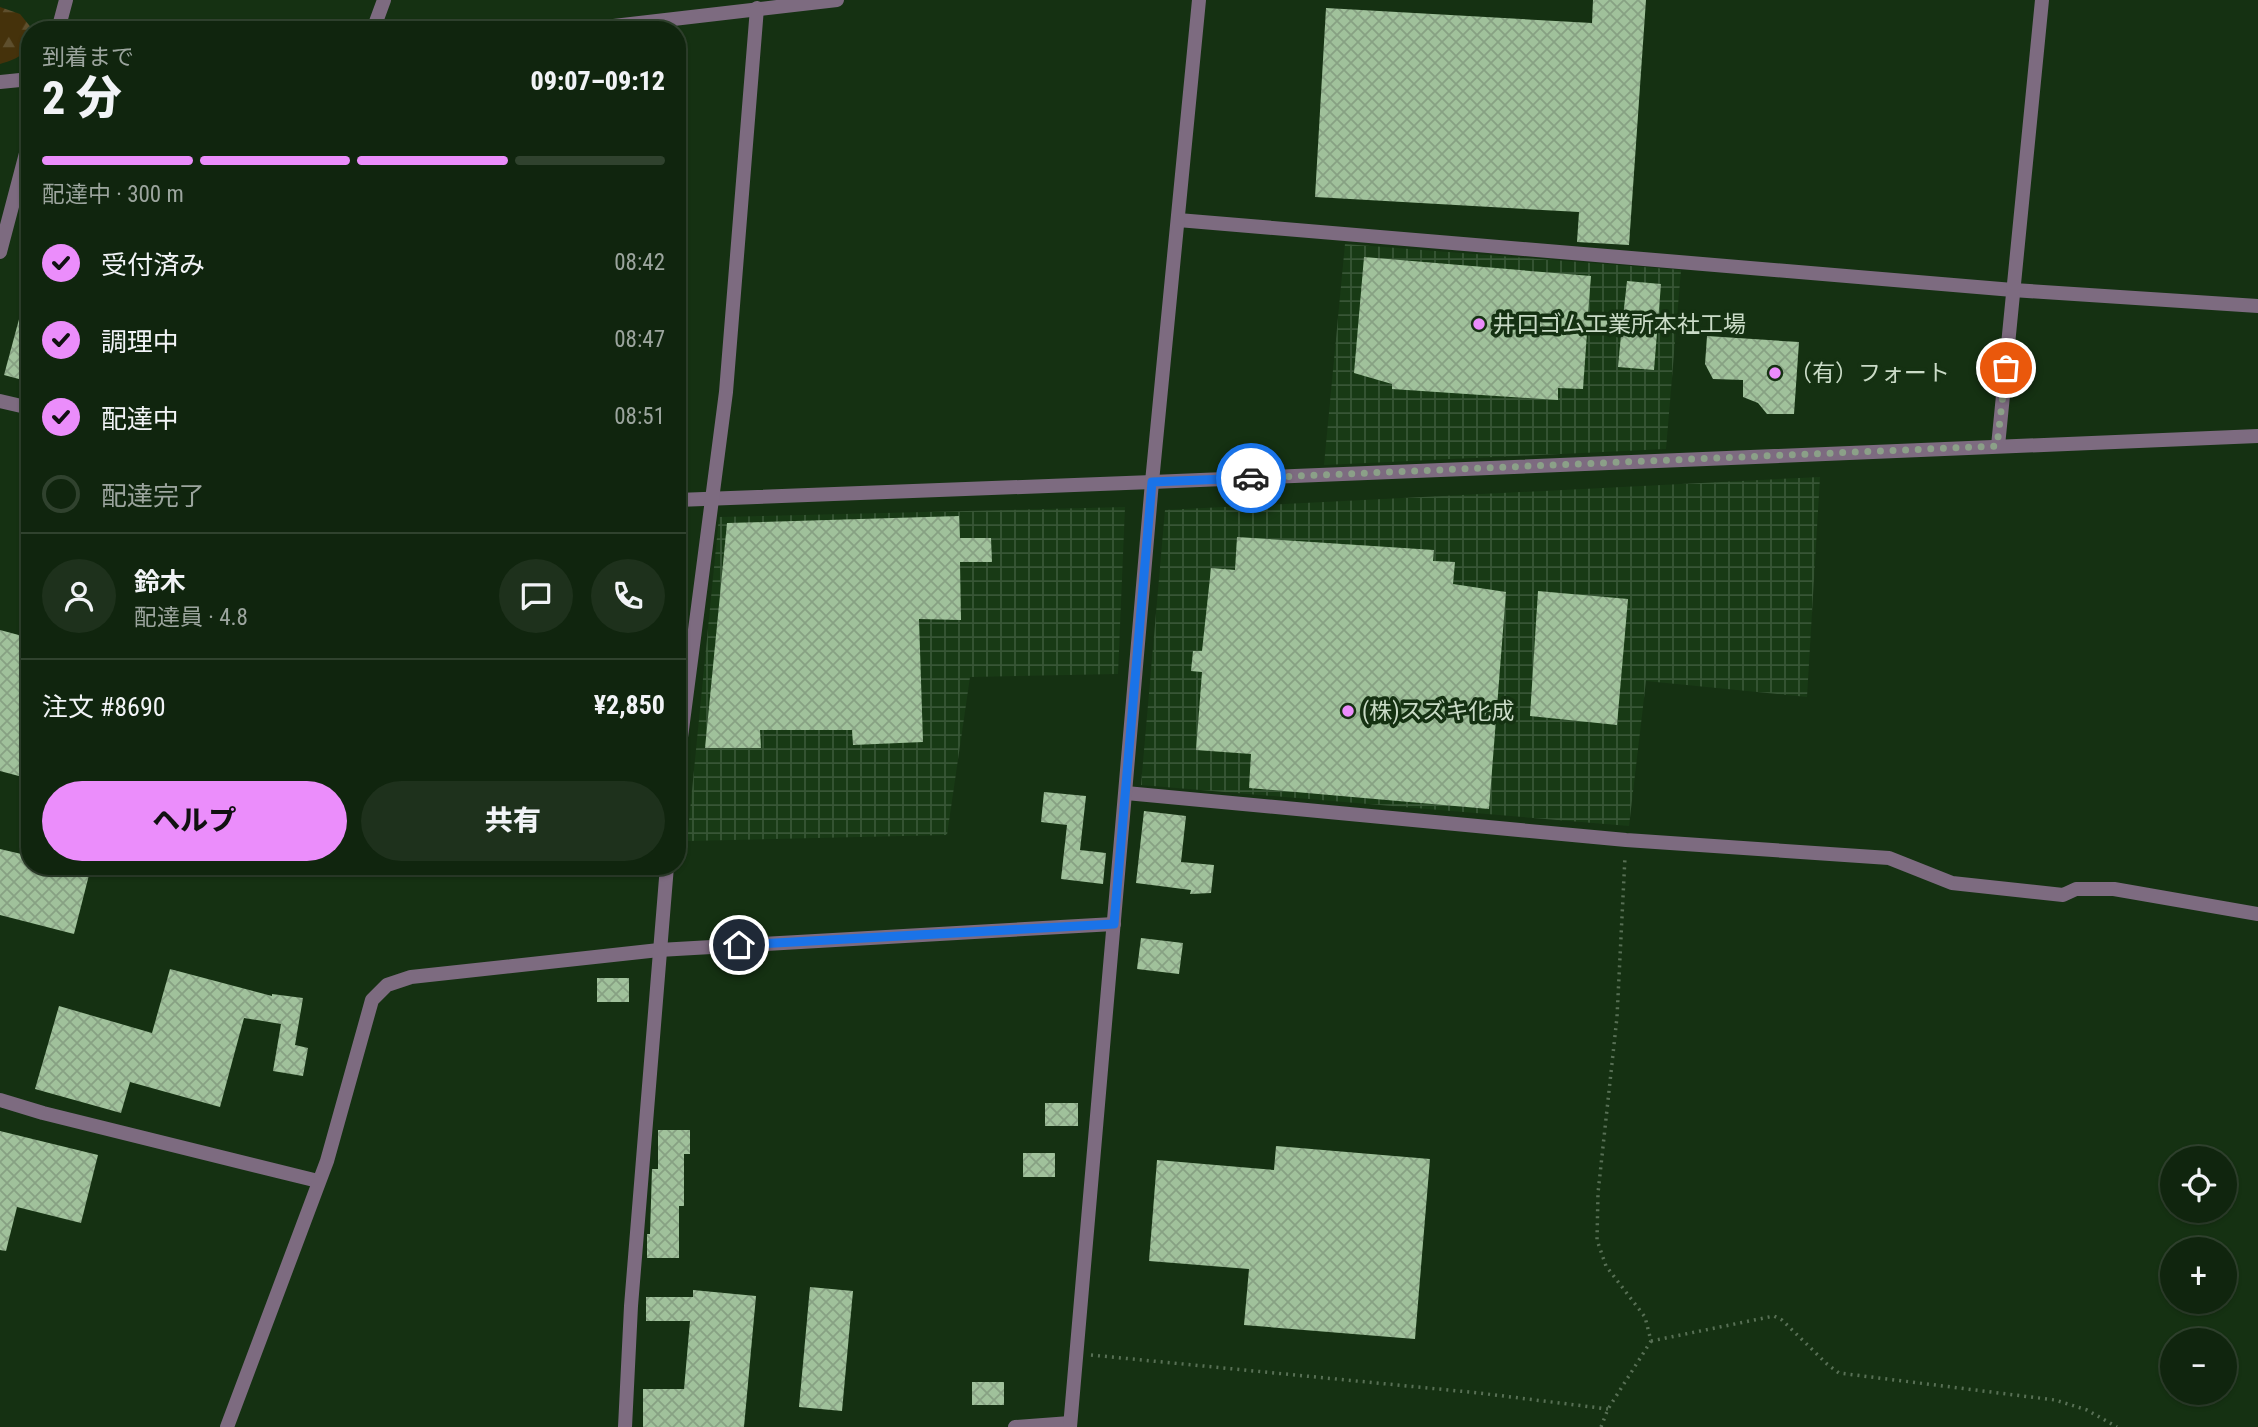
<!DOCTYPE html>
<html lang="ja">
<head>
<meta charset="utf-8">
<style>
	body { margin:0; font-family:"Roboto Condensed","Noto Sans JP",sans-serif; background:#1e311c; color:#f1f3f6; height:100vh; display:flex; flex-direction:column; font-size:26px; white-space:nowrap }
	* { box-sizing:border-box; margin:0 }
	p { font-size:23px; color:#9ca59e }
	.icon { flex:none; width:38px; height:38px; fill:none; stroke:currentColor; stroke-width:2; stroke-linecap:round; stroke-linejoin:round }
	.map { position:relative; flex:1; overflow:hidden }
	.drawer { position:absolute; left:21px; top:21px; width:665px; height:854px; display:flex; flex-direction:column; background:#10250e; border-radius:28px; box-shadow:0 2px 5px #0004,0 0 0 2px #30422e }
	.drawer>* { flex:none }
	.fabs { position:absolute; left:2160px; top:1146px; display:grid; gap:14px }
	.fabs a { display:grid; place-items:center; width:77px; height:77px; border-radius:50%; background:#10250e; box-shadow:0 2px 5px #0004,0 0 0 2px #30422e; font-size:35px }
	.pin { position:absolute; display:grid; place-items:center; width:60px; height:60px; color:#fff; margin:-30px; border:4px solid #fff; border-radius:50%; box-shadow:0 2px 7px #0007 }
	.courier { position:absolute; display:grid; place-items:center; width:70px; height:70px; margin:-35px; border:5px solid #1a73e8; border-radius:50%; background:#fff; color:#222; box-shadow:0 2px 9px #0007 }
	.head em { font-style:normal; font-weight:800 }
	.head div { display:flex; flex-direction:column-reverse }
	.head { display:flex; align-items:center; justify-content:space-between; height:119px; padding:0 21px }
	h1 { font-size:46px; font-weight:800; line-height:52px }
	.bar { display:grid; grid-template-columns:repeat(4,1fr); gap:10px 7px; align-content:center; height:84px; padding:0 21px }
	.bar i { height:9px; border-radius:5px; background:#30422e }
	.bar .active { background:#eb8dfb }
	.bar p { grid-column:span 4 }
	.line { display:flex; align-items:center; gap:18px; padding:0 21px; border-top:2px solid #30422e }
	.line div { flex:1 }
	.round { display:grid; place-items:center; flex:none; width:74px; height:74px; border-radius:37px; background:#1e311c }
	ol { padding:0 21px; list-style:none }
	li { display:flex; align-items:center; gap:21px; height:77px }
	li p { margin-inline-start:auto }
	li .icon { padding:7px; border-radius:50%; background:#eb8dfb; color:#111; stroke-width:4 }
	li:last-child { color:#9ca59e }
	li i { width:38px; height:38px; border:4px solid #30422e; border-radius:50% }
	.cta { display:flex; gap:14px; margin-top:auto; padding:14px 21px }
	.cta a { flex:1; height:80px; border-radius:42px; background:#eb8dfb; color:#111; font-size:28px; font-weight:800; line-height:80px; text-align:center }
	.cta a+a { background:#1e311c; color:#f1f3f6 }
	.map>svg:first-child { display:block }
	.industrial { fill:url(#industrial-grid) }
	.forest { fill:url(#forest-firs) }
	.building { fill:url(#building-cross-hatch) }
	.lines { fill:none; stroke-linecap:round; stroke-linejoin:round }
	.path { stroke:#587055; stroke-width:3.5; stroke-dasharray:2 5; stroke-linecap:butt }
	.minor { stroke:#7d6b80; stroke-width:14 }
	.tertiary { stroke:#7d6b80; stroke-width:14 }
	.done { stroke:#8ba088; stroke-width:7; stroke-dasharray:0 12.6 }
	.route { stroke:#1a73e8; stroke-width:9 }
	.poi-dot { fill:#eb8dfb; stroke:#153112; stroke-width:2.5 }
	.labels { text-anchor:middle; stroke-width:7; stroke-linejoin:round; paint-order:stroke }
	.poi-label { font-size:23px; fill:#cadbc7; stroke:#153112; text-anchor:start }
</style>
</head>
<body>
<div class="map">
<svg width="2258" height="1427" viewBox="0 0 2258 1427">
	<defs>
		<pattern id="industrial-grid" width="8" height="8" patternUnits="userSpaceOnUse" patternTransform="scale(1.75)"><rect width="8" height="8" fill="#183a15"/><path d="M0 4h8M4 0v8" fill="none" stroke="#385636"/></pattern>
		<pattern id="forest-firs" width="22" height="20" patternUnits="userSpaceOnUse" patternTransform="scale(1.75)"><rect width="22" height="20" fill="#45320b"/><path d="M5 1l3.5 6h-7zM16 11l3.5 6h-7z" fill="#5e4f2d"/></pattern>
		<pattern id="building-cross-hatch" width="8" height="8" patternUnits="userSpaceOnUse" patternTransform="scale(1.75)"><rect width="8" height="8" fill="#a0c19b"/><path d="M0 0l8 8M0 8l8-8" fill="none" stroke="#87a183"/></pattern>
	</defs>
	<rect width="100%" height="100%" fill="#153112"/>
	<!-- industrial -->
	<g class="industrial">
		<polygon points="1345,244 1681,270 1666,449 1324,465"/>
		<polygon points="1820,477 1807,697 1646,681 1629,826 1141,785 1165,510"/>
		<polygon points="1125,507 1118,674 970,677 947,835 687,841 719,517"/>
	</g>
	<!-- forest -->
	<path class="forest" d="M0 7 20 14 33 30H30C30 52 21 58 0 64Z"/>
	<!-- building -->
	<g class="building">
		<polygon points="1593,0 1646,0 1629,245 1577,242 1579,212 1315,197 1326,8 1592,23"/>
		<polygon points="1364,257 1591,276 1588,314 1623,317 1627,281 1661,284 1654,370 1618,367 1621,335 1587,333 1583,389 1558,388 1558,400 1392,389 1392,384 1354,373"/>
		<polygon points="25,297 30,298 30,382 4,375"/>
		<polygon points="1707,336 1799,342 1794,414 1767,414 1758,403 1743,397 1743,380 1713,379 1705,364"/>
		<polygon points="959,516 960,538 991,538 992,562 960,562 961,620 919,619 923,742 853,745 852,730 760,730 761,748 705,748 727,523"/>
		<polygon points="1237,537 1434,550 1433,561 1455,562 1453,584 1506,592 1489,809 1249,788 1251,754 1196,750 1202,672 1191,671 1193,651 1202,651 1211,568 1235,570"/>
		<polygon points="1538,591 1628,599 1617,725 1530,716"/>
		<polygon points="0,630 30,638 30,779 0,771"/>
		<polygon points="1044,792 1086,796 1080,850 1106,853 1103,884 1061,879 1067,825 1041,822"/>
		<polygon points="1144,811 1186,816 1181,862 1214,865 1211,893 1190,894 1191,890 1136,883"/>
		<polygon points="0,849 30,856 30,866 69,866 90,871 74,934 0,915"/>
		<polygon points="1141,938 1183,943 1179,974 1137,969"/>
		<polygon points="170,969 272,996 272,994 303,998 295,1045 308,1048 303,1076 273,1071 281,1024 244,1018 220,1107 130,1082 121,1113 35,1089 59,1006 152,1033"/>
		<rect x="597" y="978" width="32" height="24"/>
		<rect x="1045" y="1103" width="33" height="23"/>
		<polygon points="658,1130 690,1130 690,1154 684,1154 684,1206 679,1206 679,1258 647,1258 647,1234 650,1234 652,1169 658,1169"/>
		<polygon points="0,1131 98,1155 81,1223 17,1207 6,1251 0,1250"/>
		<polygon points="1276,1146 1430,1159 1415,1339 1244,1325 1249,1269 1149,1261 1157,1160 1274,1170"/>
		<rect x="1023" y="1153" width="32" height="24"/>
		<polygon points="810,1287 853,1291 842,1411 799,1407"/>
		<polygon points="693,1290 756,1296 744,1427 643,1427 643,1389 684,1389 690,1321 646,1321 646,1297 693,1297"/>
		<rect x="972" y="1382" width="32" height="23"/>
	</g>
	<g class="lines">
		<!-- path -->
		<g class="path">
			<polyline points="1651,1341 1774,1316 1782,1320 1827,1364 1839,1373 2055,1400 2087,1410 2117,1427"/>
			<polyline points="1091,1355 1479,1393 1608,1409"/>
			<polyline points="1601,1427 1608,1409 1651,1341 1645,1317 1606,1266 1597,1240 1598,1193 1617,1017 1625,857"/>
		</g>
		<!-- minor -->
		<g class="minor">
			<polyline points="373,30 384,0"/>
			<polyline points="579,30 837,0"/>
			<polyline points="0,82 30,79"/>
			<polyline points="1178,220 2013,290 2258,306"/>
			<polyline points="0,401 30,408"/>
			<polyline points="1998,446 2042,0"/>
			<polyline points="677,500 1152,482 2258,436"/>
			<polyline points="677,768 726,392 757,8"/>
			<polyline points="1126,793 1626,840 1889,858 1952,883 2063,895 2076,889 2114,889 2258,914"/>
			<polyline points="0,1100 43,1113 318,1181"/>
			<polyline points="227,1427 327,1161 372,1000 387,985 411,977 659,950 1114,924"/>
			<polyline points="625,1427 631,1306 667,866"/>
			<polyline points="1015,1427 1070,1423"/>
			<polyline points="1070,1427 1152,482 1199,0"/>
		</g>
		<!-- tertiary -->
		<g class="tertiary">
			<polyline points="58,30 66,0"/>
			<polyline points="0,252 30,138"/>
		</g>
	</g>
	<g class="lines">
		<!-- done -->
		<polyline class="done" points="1251,478 1997,446 2006,368"/>
		<!-- route -->
		<polyline class="route" points="739,945 1114,924 1152,482 1251,478"/>
	</g>
	<!-- markers -->
	<g class="poi-dot">
		<circle cx="1479" cy="324" r="7"/>
		<circle cx="1775" cy="373" r="7"/>
		<circle cx="1348" cy="711" r="7"/>
	</g>
	<g class="labels">
		<!-- poi labels -->
		<g class="poi-label">
			<text x="1493" y="332">井口ゴム工業所本社工場</text>
			<text x="1789" y="381">（有）フォート</text>
			<text x="1362" y="719">(株)スズキ化成</text>
		</g>
	</g>
</svg>
<div class="fabs">
<a><svg class="icon" aria-label="locate" viewBox="0 0 24 24"><circle cx="12" cy="12" r="6"/><path d="M12 2v4M12 18v4M2 12h4M18 12h4"/></svg></a>
<a>+</a>
<a>−</a>
</div>
<div class="pin" style="left:2006px;top:368px;background:#ea580c"><svg class="icon" aria-label="bag" viewBox="0 0 24 24"><path d="M5 8h14l-1 12H6zM9 8a3 3 0 0 1 6 0"/></svg></div>
<div class="pin" style="left:739px;top:945px;background:#1f2937"><svg class="icon" aria-label="home" viewBox="0 0 24 24"><path d="M3 11l9-7 9 7M6 9v11h12V9"/></svg></div>
<div class="courier" style="left:1251px;top:478px"><svg class="icon" aria-label="car" viewBox="0 0 24 24"><path d="M5 17H2v-5l4-1 3-4h7l3 4 3 1v5h-3M9 17h6M6 11h13"/><circle cx="7" cy="17" r="2"/><circle cx="17" cy="17" r="2"/></svg></div>
<section class="drawer">
<div class="head"><div><h1>2 分</h1><p>到着まで</p></div><em>09:07–09:12</em></div>
<div class="bar"><i class="active"></i><i class="active"></i><i class="active"></i><i></i><p>配達中 · 300 m</p></div>
<ol>
<li><svg class="icon" aria-label="check" viewBox="0 0 24 24"><path d="M5 12l5 5 9-10"/></svg>受付済み<p>08:42</p></li>
<li><svg class="icon" aria-label="check" viewBox="0 0 24 24"><path d="M5 12l5 5 9-10"/></svg>調理中<p>08:47</p></li>
<li><svg class="icon" aria-label="check" viewBox="0 0 24 24"><path d="M5 12l5 5 9-10"/></svg>配達中<p>08:51</p></li>
<li><i></i>配達完了</li>
</ol>
<div class="line" style="height:126px"><a class="round"><svg class="icon" aria-label="person" viewBox="0 0 24 24"><circle cx="12" cy="8" r="4"/><path d="M4 21q1-7 8-7t8 7"/></svg></a><div><b>鈴木</b><p>配達員 · 4.8</p></div><a class="round"><svg class="icon" aria-label="chat" viewBox="0 0 24 24"><path d="M4 5h16v11H9l-5 4z"/></svg></a><a class="round"><svg class="icon" aria-label="phone" viewBox="0 0 24 24"><path d="M5 4h4l2 5-3 2q2 4 5 5l2-3 5 2v4C11 20 4 13 5 4z"/></svg></a></div>
<div class="line" style="height:91px"><div>注文 #8690</div><b>¥2,850</b></div>
<div class="cta"><a>ヘルプ</a><a>共有</a></div>
</section>
</div>
</body>
</html>
